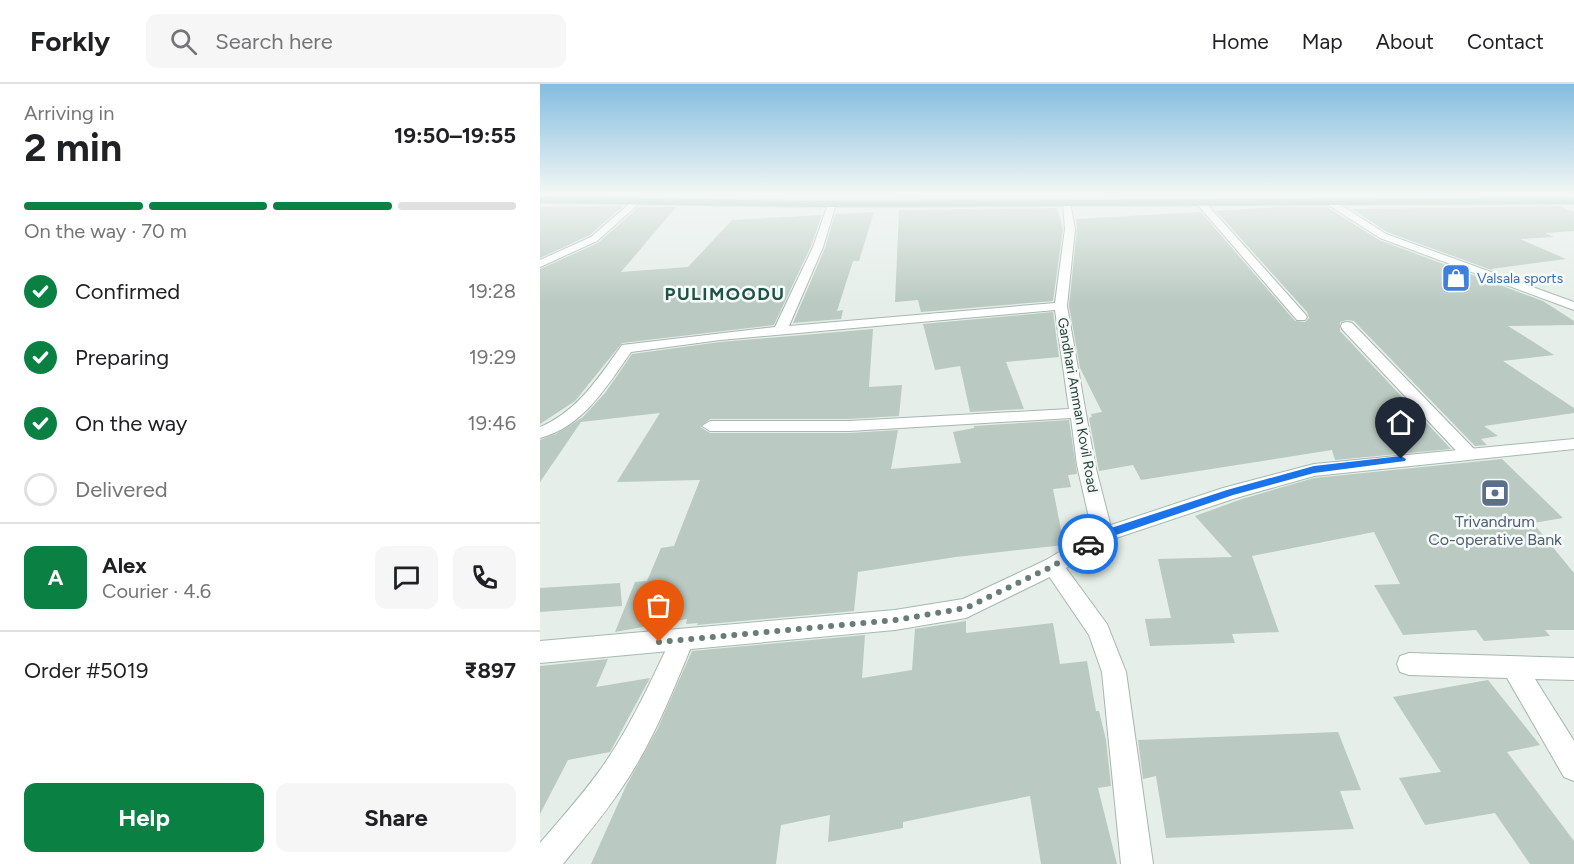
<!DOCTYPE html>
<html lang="en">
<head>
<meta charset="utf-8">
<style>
	body { margin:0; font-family:Figtree,sans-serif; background:#f6f6f6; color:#202124; height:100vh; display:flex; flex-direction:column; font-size:22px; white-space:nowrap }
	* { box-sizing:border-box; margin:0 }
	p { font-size:20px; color:#757577 }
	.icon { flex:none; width:33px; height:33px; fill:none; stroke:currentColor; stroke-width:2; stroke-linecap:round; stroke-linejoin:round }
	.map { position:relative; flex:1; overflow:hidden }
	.side { display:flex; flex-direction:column; background:#fff; width:540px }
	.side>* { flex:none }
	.pin { position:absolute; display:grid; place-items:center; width:51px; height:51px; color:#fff; margin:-62px -26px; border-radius:50% 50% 50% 0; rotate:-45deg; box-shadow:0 0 6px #0007 }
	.pin .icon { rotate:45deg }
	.courier { position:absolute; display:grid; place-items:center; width:60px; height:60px; margin:-30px; border:4px solid #1a73e8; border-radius:50%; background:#fff; color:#222; box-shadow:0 2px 8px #0007 }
	.summary em { font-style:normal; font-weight:700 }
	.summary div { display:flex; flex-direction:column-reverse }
	.summary { display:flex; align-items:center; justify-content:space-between; height:102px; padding:0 24px }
	h1 { font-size:39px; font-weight:700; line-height:45px }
	.bar { display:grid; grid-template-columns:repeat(4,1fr); gap:9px 6px; align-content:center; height:72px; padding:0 24px }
	.bar i { height:8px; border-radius:4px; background:#e0e0e0 }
	.bar .selected { background:#0b8043 }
	.bar p { grid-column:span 4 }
	.line { display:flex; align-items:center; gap:15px; padding:0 24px; border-top:2px solid #e0e0e0 }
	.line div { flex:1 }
	.round { display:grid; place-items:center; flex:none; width:63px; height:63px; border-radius:12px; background:#f6f6f6 }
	ol { padding:0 24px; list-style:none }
	li { display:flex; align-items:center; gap:18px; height:66px }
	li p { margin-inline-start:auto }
	li .icon { padding:6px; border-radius:50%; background:#0b8043; color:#fff; stroke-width:4 }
	li:last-child { color:#757577 }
	li i { width:33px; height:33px; border:3px solid #e0e0e0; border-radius:50% }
	.cta { display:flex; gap:12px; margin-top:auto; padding:12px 24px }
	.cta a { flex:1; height:69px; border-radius:12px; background:#0b8043; color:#fff; font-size:24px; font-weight:700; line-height:69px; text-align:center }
	.cta a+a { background:#f6f6f6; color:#202124 }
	header { display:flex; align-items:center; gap:36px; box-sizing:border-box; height:84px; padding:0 30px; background:#fff; border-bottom:2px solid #e0e0e0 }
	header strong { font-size:28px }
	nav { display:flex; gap:33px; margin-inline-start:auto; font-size:21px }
	.search { width:420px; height:54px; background:#f6f6f6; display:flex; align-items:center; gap:15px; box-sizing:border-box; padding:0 21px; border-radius:12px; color:#757577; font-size:22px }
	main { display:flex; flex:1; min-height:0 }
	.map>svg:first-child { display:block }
	.building { fill:#bac9c2 }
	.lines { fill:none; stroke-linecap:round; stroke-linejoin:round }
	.lane-casing { stroke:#a7b6b0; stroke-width:2 }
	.street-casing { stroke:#a7b6b0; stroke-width:2 }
	.secondary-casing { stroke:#a3bab1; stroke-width:2 }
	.primary-casing { stroke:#c2cac7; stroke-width:2 }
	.lane { fill:#fff; fill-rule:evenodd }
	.street { fill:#fff; fill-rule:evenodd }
	.secondary { fill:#fff; fill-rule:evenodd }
	.primary { fill:#69a392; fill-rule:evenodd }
	.route { fill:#1a73e8 }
	.done { stroke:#687d75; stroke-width:6; stroke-dasharray:0 10.8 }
	.labels { text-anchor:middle; stroke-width:5; stroke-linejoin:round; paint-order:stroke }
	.far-shop-label { font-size:14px; fill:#366cbe; stroke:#f6faf8; text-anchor:start }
	.far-street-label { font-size:14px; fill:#244037; stroke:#f6faf8 }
	.service-label { font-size:16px; fill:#4e5e75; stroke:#f6faf8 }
	.far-district-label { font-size:18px; font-weight:bold; letter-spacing:1.5px; fill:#1f5344; stroke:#f6faf8 }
</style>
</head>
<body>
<header>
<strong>Forkly</strong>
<div class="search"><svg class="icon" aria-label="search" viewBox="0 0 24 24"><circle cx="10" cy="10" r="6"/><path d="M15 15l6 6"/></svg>Search here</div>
<nav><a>Home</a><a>Map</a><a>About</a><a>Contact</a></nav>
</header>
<main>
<section class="side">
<div class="summary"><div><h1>2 min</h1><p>Arriving in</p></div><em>19:50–19:55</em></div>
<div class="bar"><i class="selected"></i><i class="selected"></i><i class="selected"></i><i></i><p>On the way · 70 m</p></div>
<ol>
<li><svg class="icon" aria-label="check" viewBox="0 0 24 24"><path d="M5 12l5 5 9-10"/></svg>Confirmed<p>19:28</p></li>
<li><svg class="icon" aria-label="check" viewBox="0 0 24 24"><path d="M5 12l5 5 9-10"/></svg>Preparing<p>19:29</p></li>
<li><svg class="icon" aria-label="check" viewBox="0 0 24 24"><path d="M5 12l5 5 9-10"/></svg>On the way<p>19:46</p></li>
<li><i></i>Delivered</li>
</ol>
<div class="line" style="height:108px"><b class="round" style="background:#0b8043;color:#fff">A</b><div><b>Alex</b><p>Courier · 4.6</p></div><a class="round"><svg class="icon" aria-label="chat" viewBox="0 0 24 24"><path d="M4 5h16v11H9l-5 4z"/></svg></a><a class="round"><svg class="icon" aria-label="phone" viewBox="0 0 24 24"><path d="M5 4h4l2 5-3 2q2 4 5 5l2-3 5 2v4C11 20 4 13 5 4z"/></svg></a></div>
<div class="line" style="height:78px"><div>Order #5019</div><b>₹897</b></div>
<div class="cta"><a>Help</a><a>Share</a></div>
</section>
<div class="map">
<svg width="1034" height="780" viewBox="0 0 1034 780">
	<rect width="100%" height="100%" fill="#e5eee9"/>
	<!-- building -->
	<g class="building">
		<polygon points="83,122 50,151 0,174 0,123"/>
		<polygon points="1019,122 1034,128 1034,147 1005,149 1014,153 980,155 1026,175 951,185 957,188 847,148 812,125"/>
		<polygon points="99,123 136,123 81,188 148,183 192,136 282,131 271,162 234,241 82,259 35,317 0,340 0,185 58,159"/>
		<polygon points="737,123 787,123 839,156 1003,217 1034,237 1034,241 968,242 1014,271 963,277 1034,324 1034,329 944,342 958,352 941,355 947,361 935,362 814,237 807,236 800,238 800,247 911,365 795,376 792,366 601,396 593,381 559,387 549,334 552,333 551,330 562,328 540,284 529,222 537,145 536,135 661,128 755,237 765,238 769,234 767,228 676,127"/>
		<polygon points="517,124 523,145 513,217 381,228 378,216 355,218 359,126"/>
		<polygon points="334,128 319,177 313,177 297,227 303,226 301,235 253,239 285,164 295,130"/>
		<polygon points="513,228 519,273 466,278 484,325 430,328 420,282 395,286 383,240"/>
		<polygon points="333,245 329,303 362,301 359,332 309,335 170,335 160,343 170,349 309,349 358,346 351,385 421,379 413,348 434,344 434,342 529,336 537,390 528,391 531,403 513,405 524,461 416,473 318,488 314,527 157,541 158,539 146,540 147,535 75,548 95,498 107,497 121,464 134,462 160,396 77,398 120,329 41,338 0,398 0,356 16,350 43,333 65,309 92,270 180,258"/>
		<polygon points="962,375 1023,434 993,439 1034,489 1034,546 1005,546 1010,552 944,557 936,546 863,551 834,501 860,500 834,448 712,472 739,548 692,550 695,559 610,562 605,535 631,534 618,475 692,473 655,432 702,415 774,394"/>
		<polygon points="80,499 82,522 0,528 0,504"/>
		<polygon points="426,537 426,549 513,539 520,580 547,577 556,627 559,627 566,656 571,702 558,704 577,780 501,780 490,712 363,738 363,744 288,758 290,731 241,741 236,780 51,780 86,702 117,646 152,567 325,551 322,594 372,586 375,545"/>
		<polygon points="68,575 56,603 110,594 70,668 28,676 0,730 0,582"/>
		<polygon points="948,596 1000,661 967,668 1034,757 1034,780 990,780 955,729 885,741 859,694 901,688 853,613"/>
		<polygon points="798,648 821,706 800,707 814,745 626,754 616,692 603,695 598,656"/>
	</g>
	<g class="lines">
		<!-- lane casing -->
		<g class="lane-casing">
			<g id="lane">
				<polygon points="641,110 647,110 648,112 643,113"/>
				<polygon points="95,115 102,117 57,157 0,183 0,176 51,153"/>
			</g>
		</g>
		<!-- street casing -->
		<g class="street-casing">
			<g id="street">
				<path d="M292 117 296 120 283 163 249 242 515 219 525 145 523 120 530 118 535 145 527 222 555 381 573 451 570 456 563 459 556 456 553 451 537 381 531 334 309 347H170L162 342 170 337H309L529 325 515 226 180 256 91 268C67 302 43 343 0 354V343C37 328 59 293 82 261L235 243 273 163 288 120Z"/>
				<polygon points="658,117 664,117 765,230 767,233 765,236 757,236 658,121"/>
				<polygon points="807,238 812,239 935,366 938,370 935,374 923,374 802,245 801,242 802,239"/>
				<polygon points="513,474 520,476 567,540 586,588 613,780 581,780 562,588 549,551 502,482 506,476"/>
				<path d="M142 546 150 549 154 556C134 604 115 653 87 696 68 726 45 753 23 780H0V759C23 732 47 706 67 676 94 636 113 592 134 549Z"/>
				<polygon points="869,569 1034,574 1034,596 995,595 1034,657 1034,697 1024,693 967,594 869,591 860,588 857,580 860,572"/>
			</g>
		</g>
		<!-- secondary casing -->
		<g class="secondary-casing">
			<g id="secondary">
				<polygon points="787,116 793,116 846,150 1034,218 1034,226 840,154 787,120"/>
				<polygon points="1034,355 1034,365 774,392 696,414 570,456 520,488 426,534 355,546 0,579 0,557 355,526 423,515 506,476 556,446 683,404 774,380"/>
			</g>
		</g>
		<!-- primary casing -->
		<g class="primary-casing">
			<polygon id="primary" points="0,113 268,117 1034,114 1034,120 268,123 0,119"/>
		</g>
		<!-- lane -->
		<use href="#lane" class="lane"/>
		<!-- street -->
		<use href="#street" class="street"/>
		<!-- secondary -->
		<use href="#secondary" class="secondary"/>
		<!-- primary -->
		<use href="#primary" class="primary"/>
	</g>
	<!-- sky -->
	<linearGradient id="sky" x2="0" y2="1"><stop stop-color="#83bddf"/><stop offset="0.5" stop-color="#f3f7f5"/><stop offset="1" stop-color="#f3f7f5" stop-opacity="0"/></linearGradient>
	<rect width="1034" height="219" fill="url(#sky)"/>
	<!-- route -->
	<polygon class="route" points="861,372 866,375 865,377 774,389 693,411 567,454 548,464 543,460 559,448 687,406 774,382"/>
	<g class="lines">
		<!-- done -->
		<polyline class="done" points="119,558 356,536 426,524 513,482 548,460"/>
	</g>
	<!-- icons -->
	<defs>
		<g id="shop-square" transform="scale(1.5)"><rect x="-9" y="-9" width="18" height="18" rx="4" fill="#3f7fe0" stroke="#f6faf8"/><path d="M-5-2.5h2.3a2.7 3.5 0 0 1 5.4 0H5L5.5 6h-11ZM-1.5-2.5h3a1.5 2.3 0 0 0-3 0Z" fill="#fff"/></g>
		<g id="bank-square" transform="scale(1.5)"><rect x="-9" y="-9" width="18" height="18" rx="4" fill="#5c6f8a" stroke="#f6faf8"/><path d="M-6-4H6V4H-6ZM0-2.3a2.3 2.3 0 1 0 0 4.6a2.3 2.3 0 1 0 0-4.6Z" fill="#fff"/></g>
	</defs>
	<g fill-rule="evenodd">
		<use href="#shop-square" x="916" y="194"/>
		<use href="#bank-square" x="955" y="409"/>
	</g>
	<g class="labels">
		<!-- far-shop labels -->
		<g class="far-shop-label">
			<text x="937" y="199">Valsala sports</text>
		</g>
		<!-- far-street labels -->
		<g class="far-street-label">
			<text transform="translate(538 321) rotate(80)" y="5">Gandhari Amman Kovil Road</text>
		</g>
		<!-- service labels -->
		<g class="service-label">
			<text x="955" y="443">Trivandrum<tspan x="955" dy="18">Co-operative Bank</tspan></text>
		</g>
		<!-- far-district labels -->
		<g class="far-district-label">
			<text x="185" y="216">PULIMOODU</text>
		</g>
	</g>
</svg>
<div class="pin" style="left:119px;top:558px;background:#ea580c"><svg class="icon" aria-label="bag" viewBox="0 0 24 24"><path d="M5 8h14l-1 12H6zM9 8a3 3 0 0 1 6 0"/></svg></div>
<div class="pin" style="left:861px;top:375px;background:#1f2937"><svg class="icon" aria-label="home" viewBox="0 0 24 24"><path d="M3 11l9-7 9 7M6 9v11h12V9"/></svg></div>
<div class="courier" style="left:548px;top:460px"><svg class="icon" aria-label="car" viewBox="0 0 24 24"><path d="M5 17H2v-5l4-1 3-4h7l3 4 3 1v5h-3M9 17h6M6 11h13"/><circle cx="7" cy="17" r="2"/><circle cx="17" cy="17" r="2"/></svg></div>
</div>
</main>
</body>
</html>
